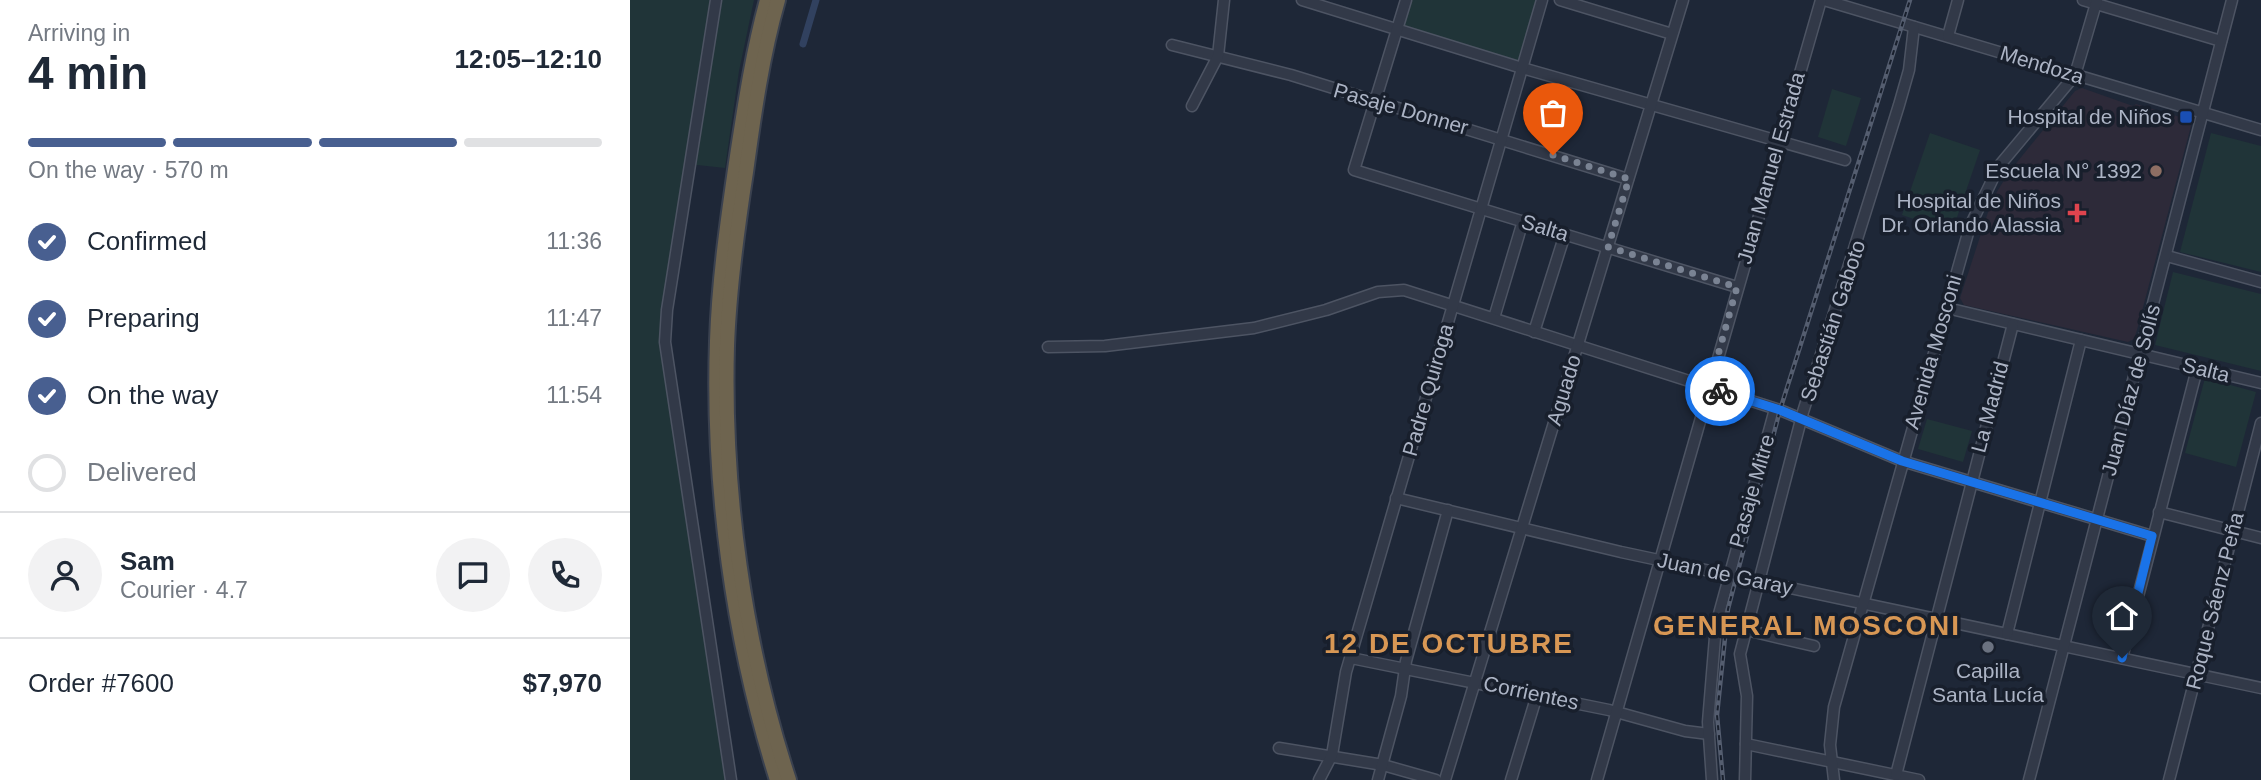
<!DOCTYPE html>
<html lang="en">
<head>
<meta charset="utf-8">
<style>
	body { margin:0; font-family:Arial,sans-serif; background:#f2f2f3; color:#1f2937; height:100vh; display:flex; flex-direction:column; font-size:26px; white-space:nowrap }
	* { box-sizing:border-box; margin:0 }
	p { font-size:23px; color:#747a83 }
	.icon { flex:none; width:38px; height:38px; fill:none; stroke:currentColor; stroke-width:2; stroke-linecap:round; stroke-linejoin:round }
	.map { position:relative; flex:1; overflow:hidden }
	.panel { display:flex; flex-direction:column; background:#fff; width:630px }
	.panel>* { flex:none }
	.pin { position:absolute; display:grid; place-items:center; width:60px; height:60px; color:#fff; margin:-72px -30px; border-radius:50% 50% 50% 0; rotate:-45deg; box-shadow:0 0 7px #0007 }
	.pin .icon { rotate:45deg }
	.courier { position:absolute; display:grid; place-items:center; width:70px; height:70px; margin:-35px; border:5px solid #1a73e8; border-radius:50%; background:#fff; color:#222; box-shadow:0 2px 9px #0007 }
	.head em { font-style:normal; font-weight:600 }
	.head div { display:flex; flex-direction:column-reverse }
	.head { display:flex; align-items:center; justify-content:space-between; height:119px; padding:0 28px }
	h1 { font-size:46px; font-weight:600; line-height:52px }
	.bar { display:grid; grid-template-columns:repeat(4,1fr); gap:10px 7px; align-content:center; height:84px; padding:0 28px }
	.bar i { height:9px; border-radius:5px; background:#e0e1e3 }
	.bar .on { background:#485f90 }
	.bar p { grid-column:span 4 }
	.line { display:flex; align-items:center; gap:18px; padding:0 28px; border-top:2px solid #e0e1e3 }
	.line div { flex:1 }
	.round { display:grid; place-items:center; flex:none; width:74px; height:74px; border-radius:37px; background:#f2f2f3 }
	ol { padding:0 28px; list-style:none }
	li { display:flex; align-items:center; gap:21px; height:77px }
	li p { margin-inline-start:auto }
	li .icon { padding:7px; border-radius:50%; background:#485f90; color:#fff; stroke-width:4 }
	li:last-child { color:#747a83 }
	li i { width:38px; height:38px; border:4px solid #e0e1e3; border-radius:50% }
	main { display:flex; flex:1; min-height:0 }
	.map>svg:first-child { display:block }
	.medical { fill:#2d2a39 }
	.green { fill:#203438 }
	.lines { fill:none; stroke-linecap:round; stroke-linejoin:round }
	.canal { stroke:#31415f; stroke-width:7 }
	.minor-casing { stroke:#4d5463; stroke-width:13 }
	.highway-casing { stroke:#3a414f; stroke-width:18 }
	.minor { stroke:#323948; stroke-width:10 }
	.highway { stroke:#6e644f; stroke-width:14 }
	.rail-casing { stroke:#545d6f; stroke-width:4.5 }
	.rail { stroke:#181f2c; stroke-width:2; stroke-dasharray:5; stroke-linecap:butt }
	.done { stroke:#7a8393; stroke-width:7; stroke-dasharray:0 12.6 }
	.route { stroke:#1a73e8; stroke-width:9 }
	.transit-dot { fill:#1a4fb4; stroke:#181f2c; stroke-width:2.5 }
	.education-dot { fill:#8d6e63; stroke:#181f2c; stroke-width:2.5 }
	.health-dot { fill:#e0444e; stroke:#181f2c; stroke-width:2.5 }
	.worship-dot { fill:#6b7280; stroke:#181f2c; stroke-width:2.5 }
	.labels { text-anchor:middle; stroke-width:7; stroke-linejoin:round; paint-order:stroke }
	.street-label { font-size:21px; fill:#acb4c5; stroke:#181f2c }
	.poi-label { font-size:21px; fill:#acb4c5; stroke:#181f2c; text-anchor:end }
	.district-label { font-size:28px; font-weight:bold; letter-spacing:2px; fill:#d89754; stroke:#181f2c }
</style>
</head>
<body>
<main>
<section class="panel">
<div class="head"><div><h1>4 min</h1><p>Arriving in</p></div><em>12:05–12:10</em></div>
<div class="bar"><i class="on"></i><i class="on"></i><i class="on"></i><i></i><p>On the way · 570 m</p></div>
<ol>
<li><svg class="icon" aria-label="check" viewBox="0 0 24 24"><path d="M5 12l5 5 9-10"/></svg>Confirmed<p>11:36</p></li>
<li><svg class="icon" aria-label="check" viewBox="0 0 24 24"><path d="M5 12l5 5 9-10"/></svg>Preparing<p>11:47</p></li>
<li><svg class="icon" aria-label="check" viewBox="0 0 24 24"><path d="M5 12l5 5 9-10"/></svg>On the way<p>11:54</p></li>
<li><i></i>Delivered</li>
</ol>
<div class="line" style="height:126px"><a class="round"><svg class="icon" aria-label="person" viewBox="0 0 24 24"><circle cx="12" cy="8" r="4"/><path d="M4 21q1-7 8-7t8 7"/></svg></a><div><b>Sam</b><p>Courier · 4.7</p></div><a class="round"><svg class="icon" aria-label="chat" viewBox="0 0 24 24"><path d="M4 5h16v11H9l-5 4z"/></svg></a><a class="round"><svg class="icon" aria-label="phone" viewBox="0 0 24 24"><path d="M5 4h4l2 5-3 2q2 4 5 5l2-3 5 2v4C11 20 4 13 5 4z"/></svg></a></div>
<div class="line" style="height:91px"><div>Order #7600</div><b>$7,970</b></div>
</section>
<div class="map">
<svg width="1631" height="780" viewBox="0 0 1631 780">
	<rect width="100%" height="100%" fill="#1e2737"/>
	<!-- medical -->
	<polygon class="medical" points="1452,88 1503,106 1506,104 1557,119 1561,126 1507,330 1504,339 1498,342 1334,305 1330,298 1362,200 1379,172 1445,91"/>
	<!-- green -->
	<g class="green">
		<polygon points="0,0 124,0 109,71 95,168 58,164 35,309 100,780 0,780"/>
		<polygon points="781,0 907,0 890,61 773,28"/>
		<polygon points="1202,89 1231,98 1216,146 1188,137"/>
		<polygon points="1300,133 1350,150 1322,232 1272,215"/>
		<polygon points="1581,133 1631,146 1631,272 1550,252"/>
		<polygon points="1543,272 1631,294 1631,371 1525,345"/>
		<polygon points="1575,378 1626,392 1606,467 1555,453"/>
		<polygon points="1297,419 1342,431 1333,462 1288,449"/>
	</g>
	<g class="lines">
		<!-- canal -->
		<polyline class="canal" points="173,44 186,0"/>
		<!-- minor casing -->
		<g class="minor-casing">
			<g id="minor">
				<polyline points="86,0 37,310 35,342 101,780"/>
				<polyline points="672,0 892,68 1215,160"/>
				<polyline points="776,0 724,170 1107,287"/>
				<polyline points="930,0 1042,34"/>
				<polyline points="1194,0 1631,130"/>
				<polyline points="1453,0 1591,41"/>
				<polyline points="1318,36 1328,0"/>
				<polyline points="542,45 661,75 998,179"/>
				<polyline points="562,106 588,56 594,0"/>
				<polyline points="1537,256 1631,282"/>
				<polyline points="1317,308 1631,383"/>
				<polyline points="864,318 893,221"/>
				<polyline points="904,332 935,234"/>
				<polyline points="418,347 475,346 624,328 696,310 748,292 774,290 1150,410 1272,461 1522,536"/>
				<polyline points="766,498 991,552 1631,688"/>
				<polyline points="1529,512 1631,538"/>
				<polyline points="1116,630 1184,646"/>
				<polyline points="1377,634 1451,340"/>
				<polyline points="721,658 979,710 1055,731 1079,734"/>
				<polyline points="1492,658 1567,369"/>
				<polyline points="1116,744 1289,780"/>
				<polyline points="649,748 753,765 806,780"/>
				<polyline points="1266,775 1383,324"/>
				<polyline points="689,780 702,755 716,672 912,0"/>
				<polyline points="748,780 771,696 776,661 818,510"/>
				<polyline points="815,780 1053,0"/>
				<polyline points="881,780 907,695"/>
				<polyline points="967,780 1191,0"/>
				<polyline points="1082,780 1078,722 1086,625 1145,409"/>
				<polyline points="1115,780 1117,696 1110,654 1173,412 1269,105 1279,70 1284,27"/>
				<polyline points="1204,780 1200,745 1204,707 1340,226 1369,166 1445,75 1467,0"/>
				<polyline points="1399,780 1602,0"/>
				<polyline points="1539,780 1631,423"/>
			</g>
		</g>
		<!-- highway casing -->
		<g class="highway-casing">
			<g id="highway">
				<path d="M137 0C123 51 115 104 107 156 98 217 89 279 87 341 82 486 103 641 147 780"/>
				<path d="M148 0C132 56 124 114 116 172 107 230 99 288 97 346 93 490 114 643 159 780"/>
			</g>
		</g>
		<!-- minor -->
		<use href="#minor" class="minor"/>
		<!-- highway -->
		<use href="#highway" class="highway"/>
		<!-- rail casing -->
		<g class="rail-casing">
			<polyline id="rail" points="1093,780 1087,715 1098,609 1150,410 1280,0"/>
		</g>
		<!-- rail -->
		<use href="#rail" class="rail"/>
	</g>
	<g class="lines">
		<!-- done -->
		<polyline class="done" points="923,155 999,179 978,247 1107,287 1079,387 1090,391"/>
		<!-- route -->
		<polyline class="route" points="1090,391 1150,410 1272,461 1522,536 1492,658"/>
	</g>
	<!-- markers -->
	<rect class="transit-dot" x="1549" y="110" width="14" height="14" rx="3.5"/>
	<circle class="education-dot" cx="1526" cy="171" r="7"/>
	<path class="health-dot" d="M1443.5 202.5h7v7h7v7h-7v7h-7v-7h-7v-7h7z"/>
	<circle class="worship-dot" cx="1358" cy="647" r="7"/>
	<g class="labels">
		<!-- street labels -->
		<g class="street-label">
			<text transform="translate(1412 65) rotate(17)" y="7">Mendoza</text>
			<text transform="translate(771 109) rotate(16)" y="7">Pasaje Donner</text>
			<text transform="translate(1141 168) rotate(-74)" y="7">Juan Manuel Estrada</text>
			<text transform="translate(915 228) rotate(17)" y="7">Salta</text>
			<text transform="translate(1203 321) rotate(-72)" y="7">Sebastián Gaboto</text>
			<text transform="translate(1303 352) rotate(-74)" y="7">Avenida Mosconi</text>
			<text transform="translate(1576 370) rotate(14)" y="7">Salta</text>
			<text transform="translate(798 390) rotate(-74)" y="7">Padre Quiroga</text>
			<text transform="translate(934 390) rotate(-73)" y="7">Aguado</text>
			<text transform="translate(1501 390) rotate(-75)" y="7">Juan Díaz de Solís</text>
			<text transform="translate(1360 407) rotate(-75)" y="7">La Madrid</text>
			<text transform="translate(1122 491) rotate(-74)" y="7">Pasaje Mitre</text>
			<text transform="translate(1095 574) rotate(12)" y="7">Juan de Garay</text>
			<text transform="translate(1585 601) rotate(-76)" y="7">Roque Sáenz Peña</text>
			<text transform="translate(901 693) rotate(12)" y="7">Corrientes</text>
		</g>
		<!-- poi labels -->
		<g class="poi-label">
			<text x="1542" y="124">Hospital de Niños</text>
			<text x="1512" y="178">Escuela N° 1392</text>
			<text x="1431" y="208">Hospital de Niños<tspan x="1431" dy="24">Dr. Orlando Alassia</tspan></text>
			<text x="1358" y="678" text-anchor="middle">Capilla<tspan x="1358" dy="24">Santa Lucía</tspan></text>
		</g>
		<!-- district labels -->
		<g class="district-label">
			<text x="1177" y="635">GENERAL MOSCONI</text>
			<text x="819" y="653">12 DE OCTUBRE</text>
		</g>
	</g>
</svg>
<div class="pin" style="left:923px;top:155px;background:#ea580c"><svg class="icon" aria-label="bag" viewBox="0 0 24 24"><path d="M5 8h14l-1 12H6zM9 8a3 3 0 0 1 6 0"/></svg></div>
<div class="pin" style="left:1492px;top:658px;background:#1f2937"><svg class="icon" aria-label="home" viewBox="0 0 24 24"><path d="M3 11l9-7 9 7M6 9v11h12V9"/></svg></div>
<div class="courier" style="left:1090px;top:391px"><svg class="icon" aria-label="bike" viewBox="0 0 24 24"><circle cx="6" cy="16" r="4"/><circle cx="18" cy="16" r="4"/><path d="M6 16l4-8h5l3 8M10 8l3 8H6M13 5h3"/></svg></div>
</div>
</main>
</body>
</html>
